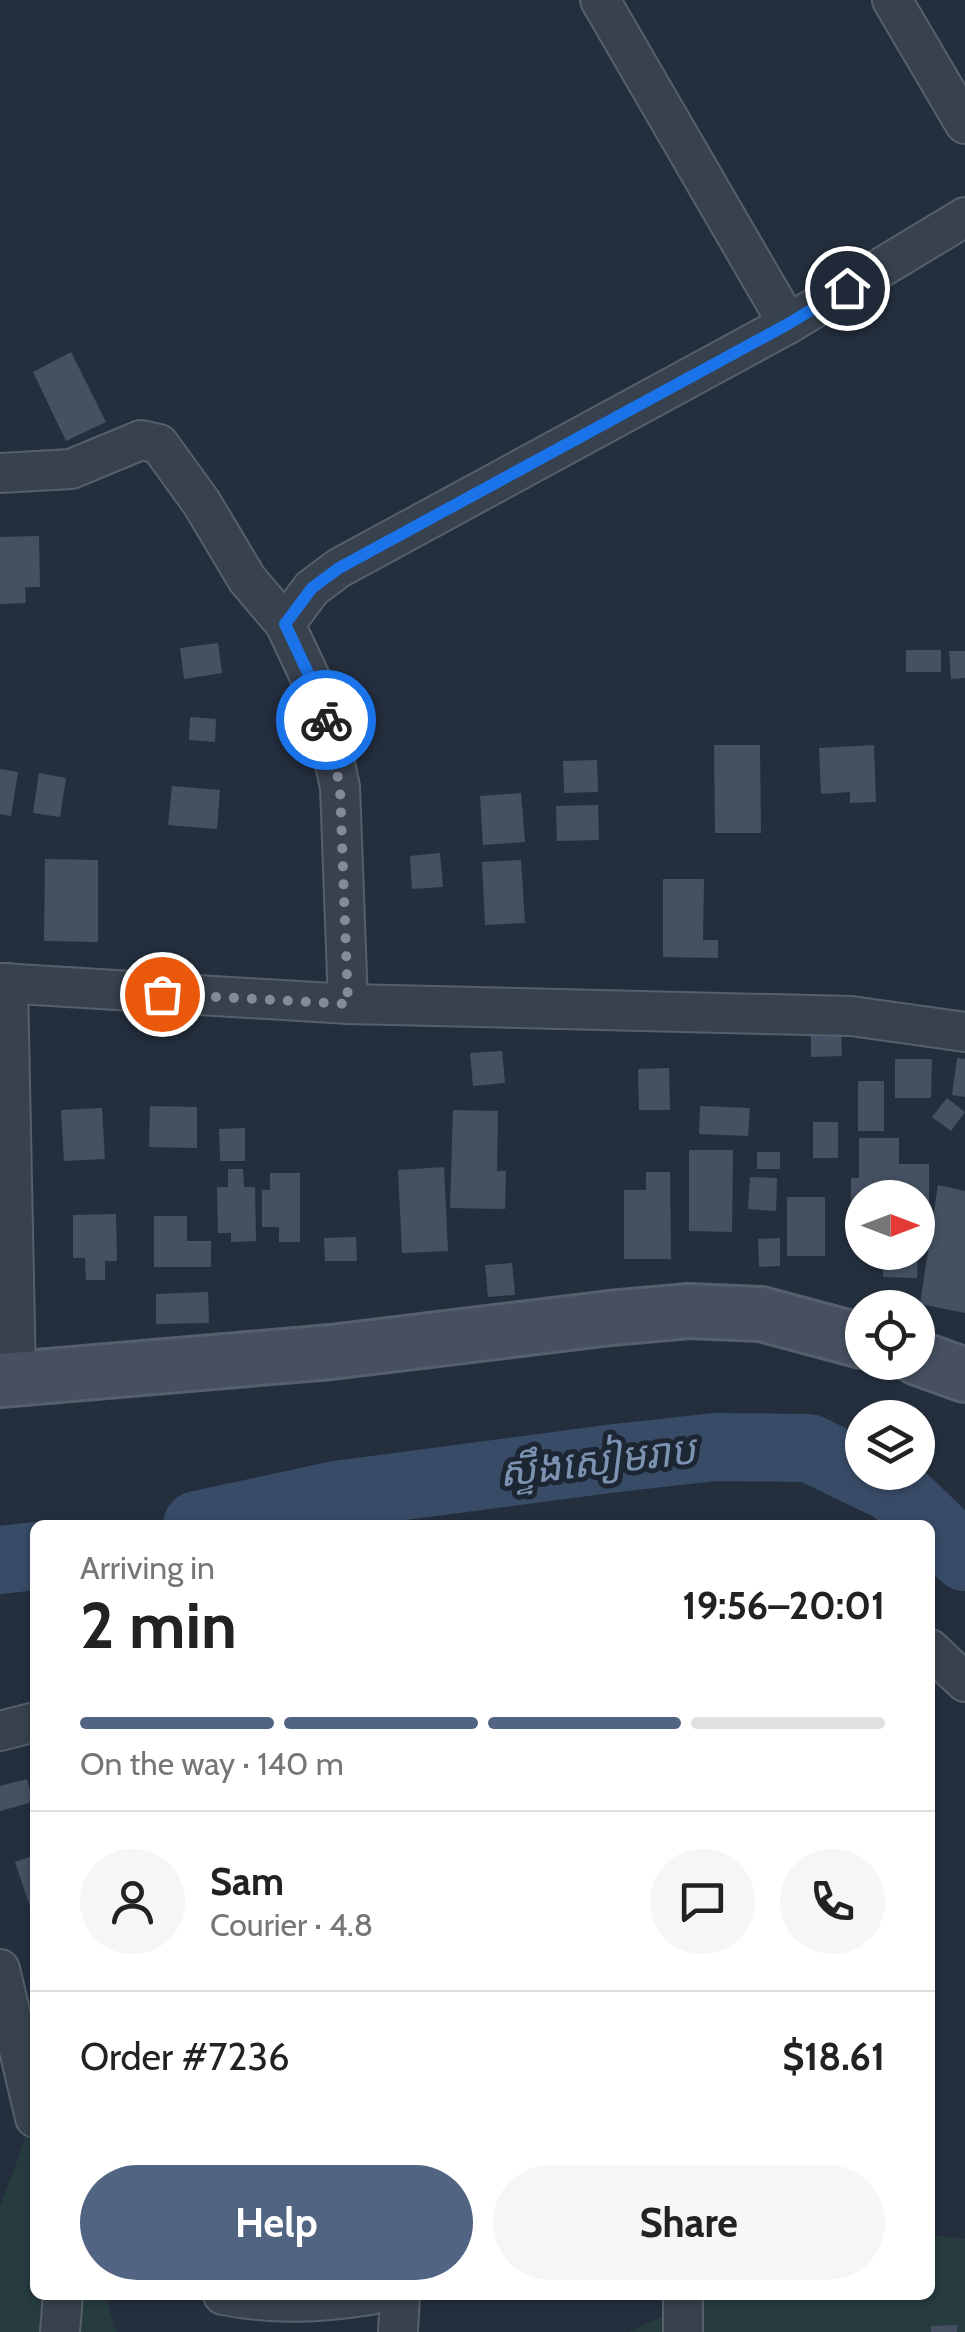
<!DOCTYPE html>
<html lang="en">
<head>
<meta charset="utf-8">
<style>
	body { margin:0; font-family:Cabin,"Noto Sans Khmer",sans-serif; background:#f6f6f6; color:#222; height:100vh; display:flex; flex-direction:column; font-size:38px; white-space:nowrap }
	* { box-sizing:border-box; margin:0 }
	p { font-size:32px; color:#767676 }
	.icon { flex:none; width:55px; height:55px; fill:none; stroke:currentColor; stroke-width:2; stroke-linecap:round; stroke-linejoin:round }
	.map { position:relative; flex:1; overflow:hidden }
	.side { position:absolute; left:30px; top:1520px; width:905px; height:780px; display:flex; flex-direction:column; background:#fff; border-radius:15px; box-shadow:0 2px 8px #0004 }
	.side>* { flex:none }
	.needle { width:65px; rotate:90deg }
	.buttons { position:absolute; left:845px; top:1180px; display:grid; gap:20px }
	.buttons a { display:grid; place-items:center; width:90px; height:90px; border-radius:50%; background:#fff; box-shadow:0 2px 8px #0004; font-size:50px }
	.pin { position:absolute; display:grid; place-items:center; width:85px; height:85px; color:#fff; margin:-42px; border:5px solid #fff; border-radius:50%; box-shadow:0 2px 10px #0007 }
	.courier { position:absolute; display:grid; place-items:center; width:100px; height:100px; margin:-50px; border:8px solid #1a73e8; border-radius:50%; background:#fff; color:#222; box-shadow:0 2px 12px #0007 }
	.overview em { font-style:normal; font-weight:800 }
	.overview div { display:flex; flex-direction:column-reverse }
	.overview { display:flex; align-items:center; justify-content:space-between; height:170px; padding:0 50px }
	h1 { font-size:65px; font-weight:800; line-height:75px }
	.bar { display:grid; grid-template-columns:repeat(4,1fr); gap:15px 10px; align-content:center; height:120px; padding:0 50px }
	.bar i { height:12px; border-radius:8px; background:#e0e0e0 }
	.bar .active { background:#516482 }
	.bar p { grid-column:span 4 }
	.line { display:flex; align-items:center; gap:25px; padding:0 50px; border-top:2px solid #e0e0e0 }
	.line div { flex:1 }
	.round { display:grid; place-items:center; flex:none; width:105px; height:105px; border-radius:52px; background:#f6f6f6 }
	.action { display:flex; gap:20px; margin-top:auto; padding:20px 50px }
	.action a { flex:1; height:115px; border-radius:60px; background:#516482; color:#fff; font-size:40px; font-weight:800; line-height:115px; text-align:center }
	.action a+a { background:#f6f6f6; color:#222 }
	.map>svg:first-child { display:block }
	.green { fill:#263c3f }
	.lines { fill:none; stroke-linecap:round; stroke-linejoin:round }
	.river { stroke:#394c67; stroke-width:68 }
	.building { fill:#455162 }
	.street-casing { stroke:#565f6c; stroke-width:42 }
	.secondary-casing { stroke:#565f6c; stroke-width:58 }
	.street { stroke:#38414e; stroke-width:38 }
	.secondary { stroke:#465061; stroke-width:52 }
	.done { stroke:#828b98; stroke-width:10; stroke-dasharray:0 18 }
	.route { stroke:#1a73e8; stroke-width:12 }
	.labels { text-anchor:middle; stroke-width:10; stroke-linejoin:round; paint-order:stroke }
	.water-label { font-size:40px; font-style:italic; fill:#7c92b1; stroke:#1d2633 }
</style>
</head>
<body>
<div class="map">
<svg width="965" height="2332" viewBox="0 0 965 2332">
	<rect width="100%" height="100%" fill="#242f3e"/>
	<!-- green -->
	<g class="green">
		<polygon points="35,2111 35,2295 105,2295 116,2332 0,2332 0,2207"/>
		<polygon points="930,2235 965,2239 965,2332 628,2332 710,2295 930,2295"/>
	</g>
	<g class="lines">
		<!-- river -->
		<g class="river">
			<polyline points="197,1525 336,1495 616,1458 715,1447 809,1448 894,1489 965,1557"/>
			<polyline points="0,1560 35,1556"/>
		</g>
	</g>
	<!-- building -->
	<g class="building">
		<polygon points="71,352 106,422 66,441 33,372"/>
		<polygon points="39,536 40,587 25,587 26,603 0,604 0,537"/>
		<polygon points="218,643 222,673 184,679 180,648"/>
		<rect x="906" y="650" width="35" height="22"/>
		<polygon points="949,651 965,651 965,678 951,679"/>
		<polygon points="190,717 216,719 215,742 189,740"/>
		<polygon points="714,745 760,745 761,833 715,833"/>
		<polygon points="874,745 876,802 850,803 850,792 821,794 819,748"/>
		<polygon points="597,760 598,792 564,793 563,761"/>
		<polygon points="0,769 18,772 11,816 0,814"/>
		<polygon points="39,773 66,778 60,817 33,813"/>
		<polygon points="172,786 220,790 217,829 168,825"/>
		<polygon points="521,793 525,842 483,845 480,796"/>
		<polygon points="598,805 599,840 557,841 556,806"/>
		<polygon points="440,853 443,887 412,889 410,856"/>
		<polygon points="45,859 98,860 98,942 44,941"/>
		<polygon points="521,860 525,923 485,925 482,862"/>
		<polygon points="663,879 704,879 703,940 718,940 718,958 663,957"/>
		<polygon points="811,1027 841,1027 842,1056 811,1057"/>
		<polygon points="502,1051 505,1083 473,1086 470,1053"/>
		<polygon points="957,1058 965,1059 965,1097 952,1095"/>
		<polygon points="895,1059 932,1059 931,1098 895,1098"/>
		<polygon points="669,1068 670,1110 639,1110 638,1069"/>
		<rect x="858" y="1081" width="26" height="50"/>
		<polygon points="947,1098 965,1112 951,1131 932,1117"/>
		<polygon points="150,1106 197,1107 197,1148 149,1147"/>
		<polygon points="700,1106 750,1108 748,1136 699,1134"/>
		<polygon points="102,1108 105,1159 64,1161 61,1110"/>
		<polygon points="453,1110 498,1111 497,1171 506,1171 505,1209 450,1208"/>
		<rect x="813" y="1122" width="25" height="36"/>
		<polygon points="245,1128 245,1161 220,1161 219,1129"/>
		<polygon points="859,1138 899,1138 899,1164 929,1164 929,1206 918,1206 918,1198 862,1198 862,1216 851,1216 851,1178 859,1178"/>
		<polygon points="689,1150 733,1150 732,1232 689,1231"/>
		<rect x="757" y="1152" width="23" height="17"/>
		<polygon points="444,1167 448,1251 402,1253 398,1170"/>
		<polygon points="228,1169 243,1169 244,1187 255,1187 256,1241 231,1242 231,1233 218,1233 217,1187 228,1187"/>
		<polygon points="646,1172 670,1172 671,1259 624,1259 624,1190 646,1190"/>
		<polygon points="270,1173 300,1173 300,1242 279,1242 279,1227 262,1227 262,1190 270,1190"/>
		<polygon points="750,1177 777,1178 776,1211 748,1209"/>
		<polygon points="938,1185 965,1191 965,1313 920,1304"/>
		<rect x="787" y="1197" width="38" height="59"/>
		<polygon points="116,1214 117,1261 105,1261 105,1280 86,1280 85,1258 73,1258 73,1215"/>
		<polygon points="154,1216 187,1216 187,1241 211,1241 211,1267 154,1267"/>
		<polygon points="356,1237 357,1261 325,1261 324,1238"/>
		<polygon points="780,1238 780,1266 759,1267 758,1239"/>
		<polygon points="884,1252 918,1252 917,1278 883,1277"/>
		<polygon points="512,1263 515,1295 488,1297 485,1265"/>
		<polygon points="208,1292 209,1323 156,1324 156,1294"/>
		<polygon points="27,1779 33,1802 0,1811 0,1786"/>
		<polygon points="35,1855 35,1909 31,1910 15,1862"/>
		<polygon points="957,2325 957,2332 931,2332 931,2326"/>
	</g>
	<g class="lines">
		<!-- street casing -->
		<g class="street-casing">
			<g id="street">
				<polyline points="600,0 788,324"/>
				<polyline points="892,0 965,124"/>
				<polyline points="0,473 71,469 141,440 159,444 201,502 247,579 285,624"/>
				<polyline points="0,983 348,1004 851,1016 965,1032"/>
				<polyline points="8,983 16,1379"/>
				<polyline points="348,1004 340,787 322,703 285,624 312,588 339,568 788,324 965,217"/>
				<polyline points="930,1649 965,1682"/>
				<polyline points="0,1731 35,1722"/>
				<polyline points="0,1969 35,2118"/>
				<path d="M223 2295C273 2305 320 2303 370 2295"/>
				<polyline points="60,2332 63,2295"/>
				<polyline points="398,2332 400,2295"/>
				<polyline points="683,2332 683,2295"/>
			</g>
		</g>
		<!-- secondary casing -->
		<g class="secondary-casing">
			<g id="secondary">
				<polyline points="918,1358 965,1375"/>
				<polyline points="0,1380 331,1352 610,1318 689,1311 761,1314 862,1341"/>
			</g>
		</g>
		<!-- street -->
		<use href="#street" class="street"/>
		<!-- secondary -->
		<use href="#secondary" class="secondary"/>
	</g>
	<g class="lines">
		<!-- done -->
		<polyline class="done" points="162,994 348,1004 340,788 326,720"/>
		<!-- route -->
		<polyline class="route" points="326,720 322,703 285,624 312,588 339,568 788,324 847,288"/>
	</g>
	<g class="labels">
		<!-- water labels -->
		<g class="water-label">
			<text transform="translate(597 1461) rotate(-7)" y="14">ស្ទឹងសៀមរាប</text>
		</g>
	</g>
</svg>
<div class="buttons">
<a><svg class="needle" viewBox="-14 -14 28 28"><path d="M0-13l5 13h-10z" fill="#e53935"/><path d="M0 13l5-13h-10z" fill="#767676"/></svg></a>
<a><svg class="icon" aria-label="locate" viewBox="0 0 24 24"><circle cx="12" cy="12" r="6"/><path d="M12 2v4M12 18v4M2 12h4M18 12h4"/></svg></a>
<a><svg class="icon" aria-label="layers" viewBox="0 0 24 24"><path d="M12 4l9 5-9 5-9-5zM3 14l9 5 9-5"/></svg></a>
</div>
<div class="pin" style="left:162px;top:994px;background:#ea580c"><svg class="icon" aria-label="bag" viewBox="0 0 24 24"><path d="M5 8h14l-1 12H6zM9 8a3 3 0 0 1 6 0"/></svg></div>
<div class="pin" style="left:847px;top:288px;background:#1f2937"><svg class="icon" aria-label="home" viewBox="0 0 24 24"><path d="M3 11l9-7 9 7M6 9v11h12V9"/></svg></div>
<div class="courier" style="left:326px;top:720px"><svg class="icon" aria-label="bike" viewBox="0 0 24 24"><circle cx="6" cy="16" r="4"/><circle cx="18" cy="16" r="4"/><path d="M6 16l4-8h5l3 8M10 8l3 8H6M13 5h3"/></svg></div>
<section class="side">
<div class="overview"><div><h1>2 min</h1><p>Arriving in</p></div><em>19:56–20:01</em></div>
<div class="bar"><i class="active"></i><i class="active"></i><i class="active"></i><i></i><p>On the way · 140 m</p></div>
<div class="line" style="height:180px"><a class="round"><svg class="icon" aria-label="person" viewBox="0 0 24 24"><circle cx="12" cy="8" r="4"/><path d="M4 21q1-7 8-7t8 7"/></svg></a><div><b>Sam</b><p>Courier · 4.8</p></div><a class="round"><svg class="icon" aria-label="chat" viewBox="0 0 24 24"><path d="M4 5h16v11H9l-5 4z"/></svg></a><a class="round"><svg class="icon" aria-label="phone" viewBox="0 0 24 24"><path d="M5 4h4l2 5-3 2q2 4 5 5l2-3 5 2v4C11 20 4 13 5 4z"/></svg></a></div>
<div class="line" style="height:130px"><div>Order #7236</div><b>$18.61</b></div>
<div class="action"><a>Help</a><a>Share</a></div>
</section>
</div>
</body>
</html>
